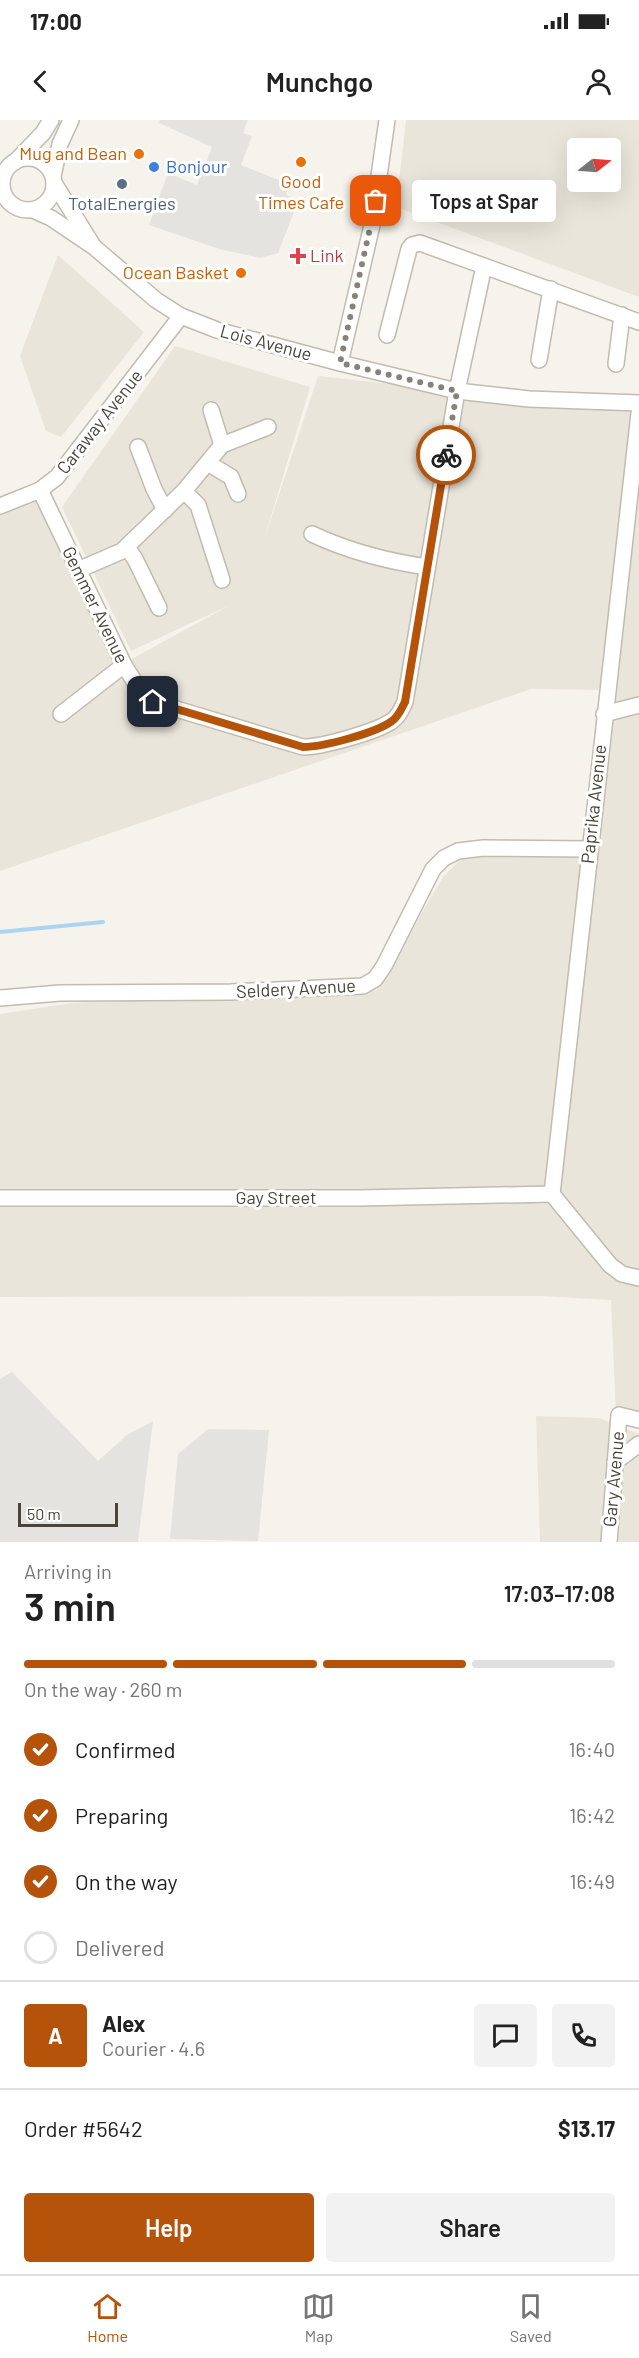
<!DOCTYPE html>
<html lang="en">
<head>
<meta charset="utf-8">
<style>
	body { margin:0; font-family:Barlow,sans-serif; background:#f2f2f2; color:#222; height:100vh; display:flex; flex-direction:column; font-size:22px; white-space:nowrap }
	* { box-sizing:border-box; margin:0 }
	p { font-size:20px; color:#767676 }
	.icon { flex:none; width:33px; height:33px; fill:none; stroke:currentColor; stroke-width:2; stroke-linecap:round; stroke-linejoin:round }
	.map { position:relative; height:1422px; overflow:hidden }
	.drawer { display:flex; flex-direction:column; background:#fff; flex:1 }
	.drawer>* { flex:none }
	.needle { width:39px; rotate:73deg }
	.controls { position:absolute; left:567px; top:18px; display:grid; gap:12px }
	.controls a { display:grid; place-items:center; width:54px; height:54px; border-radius:6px; background:#fff; box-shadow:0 6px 24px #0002; font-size:30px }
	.scale { position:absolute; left:18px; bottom:15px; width:100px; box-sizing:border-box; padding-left:6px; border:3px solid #4b4439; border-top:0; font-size:16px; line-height:21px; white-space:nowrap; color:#4b4439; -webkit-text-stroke:4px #fff; paint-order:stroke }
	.pin { position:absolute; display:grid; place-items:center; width:51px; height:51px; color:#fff; margin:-26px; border-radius:12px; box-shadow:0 3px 9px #0006 }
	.courier { position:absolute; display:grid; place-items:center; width:60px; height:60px; margin:-30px; border:4px solid #b45309; border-radius:50%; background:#fff; color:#222; box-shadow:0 2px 8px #0007 }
	.bubble { position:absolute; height:42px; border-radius:6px; background:#fff; box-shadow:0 6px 24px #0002; font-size:20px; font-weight:600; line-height:42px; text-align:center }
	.headline em { font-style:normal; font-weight:600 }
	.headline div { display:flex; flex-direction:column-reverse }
	.headline { display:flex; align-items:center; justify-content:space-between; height:102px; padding:0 24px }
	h1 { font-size:39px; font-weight:600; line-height:45px }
	.bar { display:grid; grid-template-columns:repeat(4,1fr); gap:9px 6px; align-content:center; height:72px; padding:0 24px }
	.bar i { height:8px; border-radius:4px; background:#e0e0e0 }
	.bar .selected { background:#b45309 }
	.bar p { grid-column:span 4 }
	.line { display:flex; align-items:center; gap:15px; padding:0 24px; border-top:2px solid #e0e0e0 }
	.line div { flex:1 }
	.round { display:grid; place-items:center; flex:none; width:63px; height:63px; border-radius:6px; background:#f2f2f2 }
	ol { padding:0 24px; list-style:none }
	li { display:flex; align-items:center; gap:18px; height:66px }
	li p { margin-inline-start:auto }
	li .icon { padding:6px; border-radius:50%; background:#b45309; color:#fff; stroke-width:4 }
	li:last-child { color:#767676 }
	li i { width:33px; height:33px; border:3px solid #e0e0e0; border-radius:50% }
	.cta { display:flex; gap:12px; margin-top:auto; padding:12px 24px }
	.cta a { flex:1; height:69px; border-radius:6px; background:#b45309; color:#fff; font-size:24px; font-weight:600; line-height:69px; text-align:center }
	.cta a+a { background:#f2f2f2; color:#222 }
	.status { display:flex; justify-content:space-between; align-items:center; height:42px; padding:0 30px; background:#fff; direction:ltr }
	.status svg { height:16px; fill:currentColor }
	header { display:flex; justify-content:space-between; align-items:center; height:78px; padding:0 24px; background:#fff; font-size:27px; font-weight:600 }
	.menu { display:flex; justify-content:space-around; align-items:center; height:84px; border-top:2px solid #e0e0e0; background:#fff; font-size:16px; color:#767676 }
	.menu a { display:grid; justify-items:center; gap:3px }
	.menu .selected { color:#b45309 }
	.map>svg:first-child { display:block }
	.residential { fill:#eae5da; fill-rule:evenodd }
	.parking { fill:#e5e3e0 }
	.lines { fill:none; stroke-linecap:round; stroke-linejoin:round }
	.stream { stroke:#a9d4f2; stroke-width:4 }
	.minor-casing { stroke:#c2bbae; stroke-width:18 }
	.minor { stroke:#fff; stroke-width:15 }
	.done { stroke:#878178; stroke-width:6; stroke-dasharray:0 10.8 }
	.route { stroke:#b45309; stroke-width:8 }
	.food-dot { fill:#e8710a; stroke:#fff; stroke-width:2 }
	.shop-dot { fill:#3f7fe0; stroke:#fff; stroke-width:2 }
	.service-dot { fill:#5c6f8a; stroke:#fff; stroke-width:2 }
	.health-dot { fill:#e0444e; stroke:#fff; stroke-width:2 }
	.labels { text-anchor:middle; stroke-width:6; stroke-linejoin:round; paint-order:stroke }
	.food-label { font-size:18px; fill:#c56008; stroke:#fff; text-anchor:end }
	.shop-label { font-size:18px; fill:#366cbe; stroke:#fff; text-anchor:start }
	.service-label { font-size:18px; fill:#4e5e75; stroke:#fff }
	.health-label { font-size:18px; fill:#be3a42; stroke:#fff; text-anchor:start }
	.street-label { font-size:18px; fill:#4b4439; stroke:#fff }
</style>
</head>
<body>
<div class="status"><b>17:00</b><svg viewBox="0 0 49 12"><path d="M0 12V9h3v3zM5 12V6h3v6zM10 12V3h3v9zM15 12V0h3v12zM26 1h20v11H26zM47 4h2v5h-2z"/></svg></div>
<header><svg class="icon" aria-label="back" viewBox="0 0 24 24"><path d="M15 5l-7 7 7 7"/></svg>Munchgo<svg class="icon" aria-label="person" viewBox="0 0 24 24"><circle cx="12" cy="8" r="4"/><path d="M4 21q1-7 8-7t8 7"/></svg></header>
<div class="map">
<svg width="639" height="1422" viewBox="0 0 639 1422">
	<rect width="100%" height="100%" fill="#f6f3ec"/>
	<!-- residential -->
	<g class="residential">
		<path d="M406 0H639V177L396 87ZM578 28H610V62H578Z"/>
		<polygon points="58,135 144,212 61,317 46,311 20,236"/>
		<polygon points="175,226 310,267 263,423 318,256 526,278 639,282 639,1302 616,1295 611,1180 541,1176 0,1177 0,894 72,883 376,870 443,757 473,727 585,728 605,570 531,569 0,751 0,392 44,376 119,546 230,485 131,531 62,387"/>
		<polygon points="536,1296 599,1298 639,1314 639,1422 540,1422"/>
	</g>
	<!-- parking -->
	<g class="parking">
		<polygon points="160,0 248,0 243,13 252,16 241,45 289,64 286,75 299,79 278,133 260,138 219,129 149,105 168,53 197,65 212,27 159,3"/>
		<polygon points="12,1252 98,1341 127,1315 153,1301 138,1422 0,1422 0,1259"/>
		<polygon points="208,1309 269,1310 258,1421 170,1419 178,1334"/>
	</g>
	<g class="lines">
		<!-- stream -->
		<polyline class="stream" points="0,812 103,802"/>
		<!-- minor casing -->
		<g class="minor-casing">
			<g id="minor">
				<circle cx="28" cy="64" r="26"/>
				<polyline points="15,42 43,13 51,0"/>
				<polyline points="53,56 60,24 71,0"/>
				<polyline points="54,63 92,124"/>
				<polyline points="33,90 51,98 94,127 156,180 181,196 217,210 340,243 457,271 529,279 639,283"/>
				<polyline points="387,215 409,129 412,125 420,123 639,202"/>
				<polyline points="539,240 551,169"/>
				<polyline points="340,243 372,105 387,0"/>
				<polyline points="616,244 622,195"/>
				<polyline points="211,290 222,325"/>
				<polyline points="138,327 154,369 165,390"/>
				<polyline points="208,343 231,357 238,374"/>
				<path d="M40 370 124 545 141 572 153 582 303 627C322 627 376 612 392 601 399 596 401 590 405 582L457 271 484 146"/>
				<polyline points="184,371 198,385 222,460"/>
				<polyline points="0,386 40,370 57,357 181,196"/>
				<path d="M312 414C350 432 386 441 427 447"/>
				<polyline points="127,427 135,439 159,488"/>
				<polyline points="78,450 122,431 184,371 222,325 268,307"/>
				<polyline points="61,594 124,545"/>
				<polyline points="604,594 639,585"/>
				<polyline points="0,878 60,873 231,872 363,866 375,859 384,846 433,749 444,738 458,731 483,728 589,729"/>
				<polyline points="552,1074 639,293"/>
				<polyline points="552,1074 610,1145 622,1154 639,1158"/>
				<polyline points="0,1078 359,1078 552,1074"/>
				<polyline points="615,1342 639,1324"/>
				<polyline points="609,1422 619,1295 639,1300"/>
			</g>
		</g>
		<!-- minor -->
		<use href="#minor" class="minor"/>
	</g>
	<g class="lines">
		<!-- done -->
		<polyline class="done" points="376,81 340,243 457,271 446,335"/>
		<!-- route -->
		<path class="route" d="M153 582 303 627C323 627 376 613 392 601 399 596 401 589 405 582L446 335"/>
	</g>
	<!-- markers -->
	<g class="food-dot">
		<circle cx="139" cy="34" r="6"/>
		<circle cx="301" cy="42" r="6"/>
		<circle cx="241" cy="153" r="6"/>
	</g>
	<circle class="shop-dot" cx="154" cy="47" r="6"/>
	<circle class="service-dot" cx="122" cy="64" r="6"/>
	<path class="health-dot" d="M295 127h6v6h6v6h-6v6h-6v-6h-6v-6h6z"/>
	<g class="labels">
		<!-- food labels -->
		<g class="food-label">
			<text x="127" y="40">Mug and Bean</text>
			<text x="301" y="68" text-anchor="middle">Good<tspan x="301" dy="21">Times Cafe</tspan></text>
			<text x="229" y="159">Ocean Basket</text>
		</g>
		<!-- shop labels -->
		<g class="shop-label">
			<text x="166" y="53">Bonjour</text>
		</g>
		<!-- service labels -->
		<g class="service-label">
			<text x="122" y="90">TotalEnergies</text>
		</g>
		<!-- health labels -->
		<g class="health-label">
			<text x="310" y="142">Link</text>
		</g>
		<!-- street labels -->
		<g class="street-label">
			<text transform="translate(266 223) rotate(15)" y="6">Lois Avenue</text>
			<text transform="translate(100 302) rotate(-52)" y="6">Caraway Avenue</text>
			<text transform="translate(95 485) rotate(64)" y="6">Gemmer Avenue</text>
			<text transform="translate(594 684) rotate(-84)" y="6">Paprika Avenue</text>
			<text transform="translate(296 869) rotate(-3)" y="6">Seldery Avenue</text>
			<text x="276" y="1084">Gay Street</text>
			<text transform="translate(614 1359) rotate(-85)" y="6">Gary Avenue</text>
		</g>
	</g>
</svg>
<div class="controls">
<a><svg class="needle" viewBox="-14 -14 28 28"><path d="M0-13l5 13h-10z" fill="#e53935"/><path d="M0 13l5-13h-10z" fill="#767676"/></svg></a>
</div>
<div class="scale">50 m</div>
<div class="pin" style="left:376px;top:81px;background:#ea580c"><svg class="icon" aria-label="bag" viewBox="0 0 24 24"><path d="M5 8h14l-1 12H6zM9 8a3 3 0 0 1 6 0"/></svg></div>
<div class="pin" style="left:153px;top:582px;background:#1f2937"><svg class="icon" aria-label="home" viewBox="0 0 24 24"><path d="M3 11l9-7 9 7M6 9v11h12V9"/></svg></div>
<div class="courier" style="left:446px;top:335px"><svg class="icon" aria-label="bike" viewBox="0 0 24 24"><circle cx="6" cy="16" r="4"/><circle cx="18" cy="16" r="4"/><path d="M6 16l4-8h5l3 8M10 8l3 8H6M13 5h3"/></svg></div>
<div class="bubble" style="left:412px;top:60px;width:144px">Tops at Spar</div>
</div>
<section class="drawer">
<div class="headline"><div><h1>3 min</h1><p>Arriving in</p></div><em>17:03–17:08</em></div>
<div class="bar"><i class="selected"></i><i class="selected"></i><i class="selected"></i><i></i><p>On the way · 260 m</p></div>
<ol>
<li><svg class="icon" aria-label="check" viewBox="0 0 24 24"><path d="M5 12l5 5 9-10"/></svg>Confirmed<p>16:40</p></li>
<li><svg class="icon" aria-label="check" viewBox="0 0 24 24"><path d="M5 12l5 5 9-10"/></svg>Preparing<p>16:42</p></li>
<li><svg class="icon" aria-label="check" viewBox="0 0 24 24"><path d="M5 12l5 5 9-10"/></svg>On the way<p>16:49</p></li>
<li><i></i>Delivered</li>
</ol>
<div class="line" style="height:108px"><b class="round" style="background:#b45309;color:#fff">A</b><div><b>Alex</b><p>Courier · 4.6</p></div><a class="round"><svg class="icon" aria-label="chat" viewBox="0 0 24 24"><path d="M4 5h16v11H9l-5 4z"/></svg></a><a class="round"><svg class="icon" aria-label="phone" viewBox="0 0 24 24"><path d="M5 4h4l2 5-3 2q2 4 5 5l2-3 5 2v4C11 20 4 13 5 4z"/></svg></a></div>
<div class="line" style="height:78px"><div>Order #5642</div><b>$13.17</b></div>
<div class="cta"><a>Help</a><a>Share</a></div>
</section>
<nav class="menu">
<a class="selected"><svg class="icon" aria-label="home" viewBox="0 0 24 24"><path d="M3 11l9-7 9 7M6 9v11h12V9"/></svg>Home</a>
<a><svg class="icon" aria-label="map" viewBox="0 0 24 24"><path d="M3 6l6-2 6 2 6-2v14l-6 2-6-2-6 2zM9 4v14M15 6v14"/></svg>Map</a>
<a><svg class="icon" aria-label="saved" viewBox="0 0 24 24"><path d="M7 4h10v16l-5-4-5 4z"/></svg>Saved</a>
</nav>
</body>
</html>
